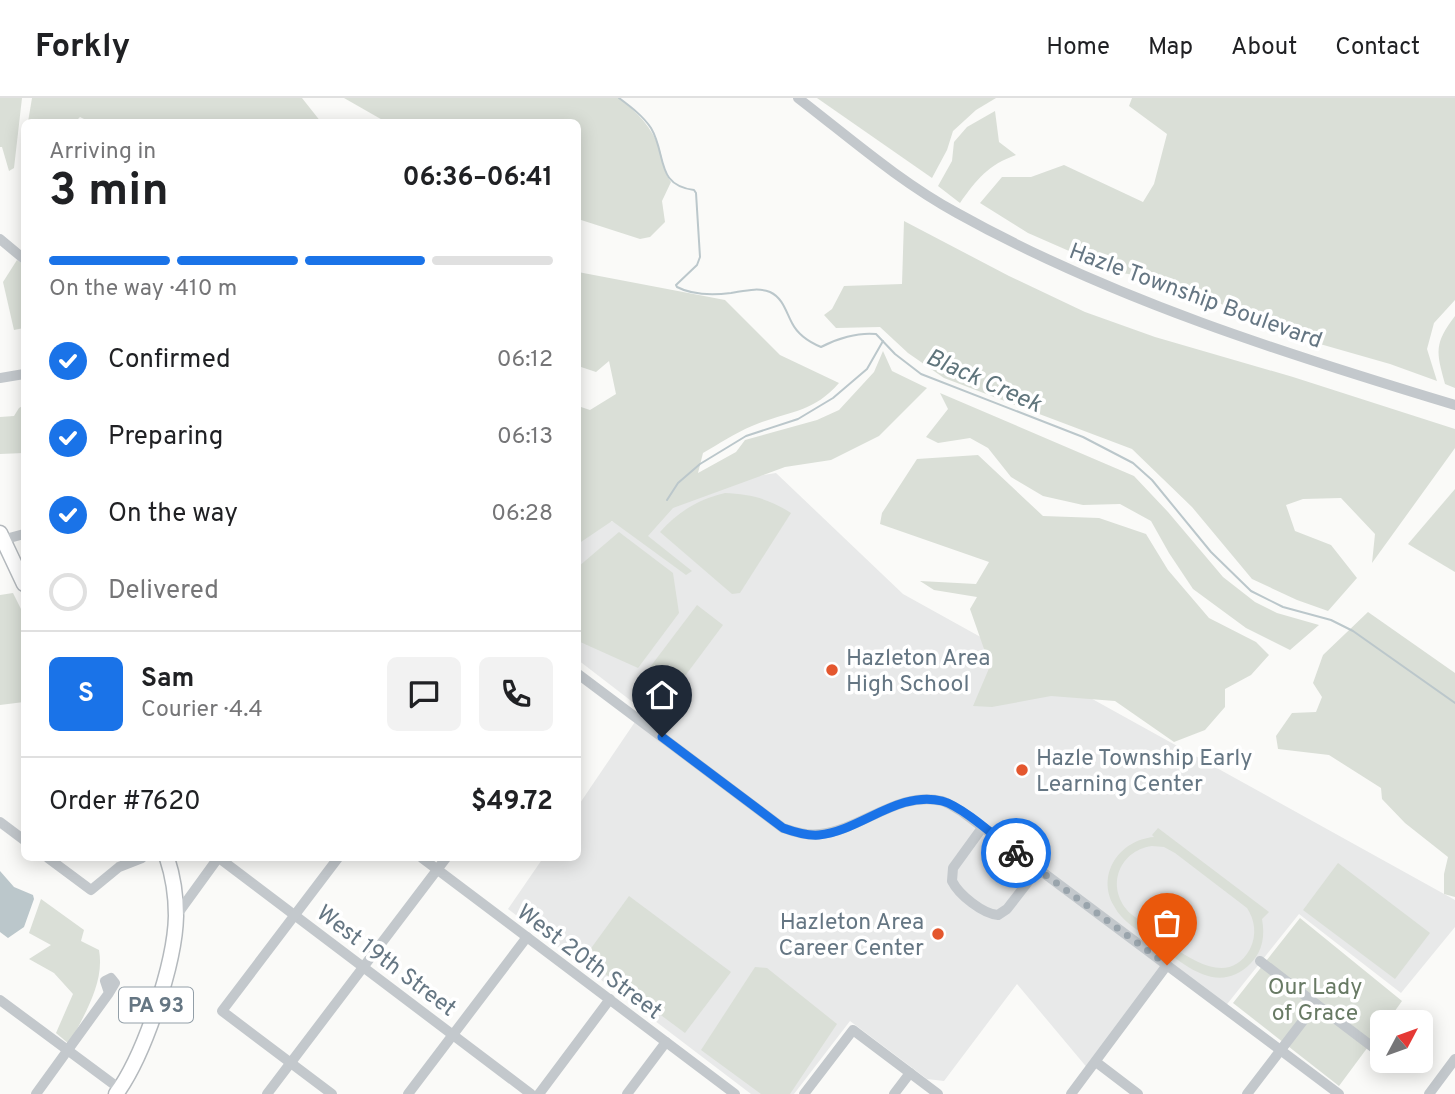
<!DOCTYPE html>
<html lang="en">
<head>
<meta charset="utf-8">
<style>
	body { margin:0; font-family:Overpass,sans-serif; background:#f2f2f2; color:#202124; height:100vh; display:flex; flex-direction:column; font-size:26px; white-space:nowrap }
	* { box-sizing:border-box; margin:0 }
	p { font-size:23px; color:#757577 }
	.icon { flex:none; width:38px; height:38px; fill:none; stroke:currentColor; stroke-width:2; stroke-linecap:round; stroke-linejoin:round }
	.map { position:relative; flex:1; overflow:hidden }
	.sheet { position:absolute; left:21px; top:21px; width:560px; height:742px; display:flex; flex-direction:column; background:#fff; border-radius:10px; box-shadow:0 4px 18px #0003 }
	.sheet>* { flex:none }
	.needle { width:46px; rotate:49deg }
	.fabs { position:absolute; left:1370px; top:912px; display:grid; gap:14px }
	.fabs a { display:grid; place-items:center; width:63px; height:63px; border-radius:10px; background:#fff; box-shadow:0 4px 18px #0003; font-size:35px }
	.pin { position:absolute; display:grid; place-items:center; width:60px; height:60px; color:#fff; margin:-72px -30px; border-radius:50% 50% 50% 0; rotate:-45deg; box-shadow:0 0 7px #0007 }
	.pin .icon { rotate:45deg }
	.courier { position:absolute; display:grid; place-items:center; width:70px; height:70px; margin:-35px; border:5px solid #1a73e8; border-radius:50%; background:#fff; color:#222; box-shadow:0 2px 9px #0007 }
	.overview em { font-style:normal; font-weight:700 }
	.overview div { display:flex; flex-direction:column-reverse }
	.overview { display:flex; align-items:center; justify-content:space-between; height:119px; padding:0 28px }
	h1 { font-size:46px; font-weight:700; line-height:52px }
	.bar { display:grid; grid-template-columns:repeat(4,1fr); gap:10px 7px; align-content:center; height:84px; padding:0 28px }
	.bar i { height:9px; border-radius:5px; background:#e0e0e0 }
	.bar .on { background:#1a73e8 }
	.bar p { grid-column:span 4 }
	.line { display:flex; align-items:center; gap:18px; padding:0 28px; border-top:2px solid #e0e0e0 }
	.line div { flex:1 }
	.round { display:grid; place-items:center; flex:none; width:74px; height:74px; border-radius:10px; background:#f2f2f2 }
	ol { padding:0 28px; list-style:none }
	li { display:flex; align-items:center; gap:21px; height:77px }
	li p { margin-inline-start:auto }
	li .icon { padding:7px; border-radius:50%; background:#1a73e8; color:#fff; stroke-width:4 }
	li:last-child { color:#757577 }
	li i { width:38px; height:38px; border:4px solid #e0e0e0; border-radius:50% }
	header { display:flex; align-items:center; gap:42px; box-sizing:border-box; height:98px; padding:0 35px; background:#fff; border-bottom:2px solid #e0e0e0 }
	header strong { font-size:33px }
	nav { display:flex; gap:38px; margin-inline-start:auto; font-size:24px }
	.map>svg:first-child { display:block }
	.built { fill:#e8e9e9 }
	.green { fill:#dadfd7; fill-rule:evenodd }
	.water { fill:#bbc7cb }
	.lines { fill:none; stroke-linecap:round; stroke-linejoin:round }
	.stream { stroke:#bbc7cb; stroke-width:2 }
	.highway-casing { stroke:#b4b9bd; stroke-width:17 }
	.minor { stroke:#c3c8cc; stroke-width:10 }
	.highway { stroke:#fff; stroke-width:14 }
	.done { stroke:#99a4ac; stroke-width:7; stroke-dasharray:0 12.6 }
	.route { stroke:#1a73e8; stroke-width:9 }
	.poi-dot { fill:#e4572e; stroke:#fff; stroke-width:2.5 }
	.labels { text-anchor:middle; stroke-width:7; stroke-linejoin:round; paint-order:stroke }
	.shield { fill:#fff; stroke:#939fa8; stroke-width:2 }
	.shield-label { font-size:21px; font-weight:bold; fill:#657683 }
	.street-label { font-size:23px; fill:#657683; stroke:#fff }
	.poi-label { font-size:23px; fill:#657683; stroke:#fff; text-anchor:start }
	.park-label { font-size:23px; fill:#687a64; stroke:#fff }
	.water-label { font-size:24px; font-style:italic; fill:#60757c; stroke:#fff }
</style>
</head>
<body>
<header>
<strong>Forkly</strong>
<nav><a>Home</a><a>Map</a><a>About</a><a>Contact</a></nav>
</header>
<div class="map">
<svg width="1455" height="996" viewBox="0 0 1455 996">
	<rect width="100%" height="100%" fill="#fafaf8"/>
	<!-- built -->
	<polygon class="built" points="776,375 903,496 1455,802 1455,829 1401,895 1299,816 1224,910 1168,868 1089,972 1017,886 944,983 927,981 850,923 794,996 751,996 508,811 543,760 578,760 578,708 643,612 578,562 578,436 587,426 635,421 696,388"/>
	<!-- green -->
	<g class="green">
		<polygon points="0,0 22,0 14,70 9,73 2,49 0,49"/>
		<polygon points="32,0 302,0 321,24 90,24 80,19 75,24 28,24"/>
		<path d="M344 0H619C638 15 652 29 660 52 663 63 664 75 671 84L662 103 665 124 650 139 640 141 578 121V24H386Z"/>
		<polygon points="817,0 996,0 976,12 953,33 947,52 932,80"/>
		<polygon points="1132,0 1455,0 1455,202 1434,225 1427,251 1437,283 1390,266 1271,232 1233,211 1167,183 1117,174 1028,135 980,105 1002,79 1031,79 1064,67 1143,104 1154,86 1167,36 1129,8"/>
		<path d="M995 13 999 44 1016 57C988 67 977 81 960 105L938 88 952 63 954 44 967 29Z"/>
		<polygon points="904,123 1009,178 1085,214 1155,239 1293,279 1455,331 1455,350 1372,465 1375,436 1341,400 1303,401 1286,407 1295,433 1331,447 1357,480 1328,513 1297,502 1252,481 1192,409 1132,351 944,280 908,255 880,229 836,230 824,217 832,211 844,188 902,186"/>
		<polygon points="17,162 24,167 24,230 14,232 3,184"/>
		<path d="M578 174 725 202 780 257 839 285C812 316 787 313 752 328 735 335 719 346 703 355L698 375 736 354 745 342 817 322 839 312 874 274 883 253 892 273 927 290 879 338 831 362 785 369 673 410 648 438 692 473 686 477 612 423 578 446V308L590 312 616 296 609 263 596 274 578 268Z"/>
		<path d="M1455 218V290L1445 286C1436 253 1434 246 1455 218Z"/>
		<polygon points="940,295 1134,378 1168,414 1223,479 1255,504 1277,515 1319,527 1290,552 1246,530 1193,491 1169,455 1151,423 1120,406 1083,407 1043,398 1011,379 988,350 970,340 938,345 926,339 948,311"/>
		<polygon points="24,307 24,355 0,356 0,319 14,318 19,310"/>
		<polygon points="978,357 1043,418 1099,420 1146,436 1168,472 1209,520 1256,544 1269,557 1251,577 1225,591 1225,609 1205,632 1174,644 1115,603 1051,598 992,609 973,608 990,568 970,511 977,499 934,492 920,483 976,486 989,464 880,426 882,415 917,361"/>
		<polygon points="1455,391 1455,474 1408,446"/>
		<path d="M725 395C750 396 770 401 791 415L740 495 732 496 660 434C679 413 697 402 725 395Z"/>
		<polygon points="619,434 673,475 679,515 638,570 578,543 578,469"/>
		<polygon points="13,495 24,517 24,604 0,607 0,497"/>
		<polygon points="697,507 723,527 659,613 632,593"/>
		<polygon points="1368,514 1455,575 1455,799 1444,796 1444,776 1448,759 1405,725 1382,701 1381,690 1329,657 1278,651 1276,638 1292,615 1316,614 1322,599 1313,585 1323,557"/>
		<path d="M1158 730 1269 814 1262 821C1265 837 1263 853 1251 865 1217 900 1181 864 1153 843 1140 833 1122 824 1114 808 1096 777 1119 742 1154 739L1152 737ZM1152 748 1164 749 1175 755 1247 810C1255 822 1257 837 1250 851 1222 902 1159 836 1131 816 1105 792 1117 753 1152 748Z"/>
		<polygon points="1338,765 1430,835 1395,881 1303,812"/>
		<polygon points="629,798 731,874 685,935 584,860"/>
		<path d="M41 801 84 832 81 843 99 852C105 885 84 917 69 946L56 935 73 896 54 875 29 861 51 847 29 835Z"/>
		<polygon points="1300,820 1402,903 1387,924 1382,924 1382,930 1339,988 1233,905"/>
		<polygon points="755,869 767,870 837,926 790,996 761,996 701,952"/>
	</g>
	<!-- water -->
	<polygon class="water" points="0,773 14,789 33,797 34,801 24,829 8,840 0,834"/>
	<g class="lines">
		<!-- stream -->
		<g class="stream">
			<path d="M619 0C631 9 643 18 651 30 667 57 655 87 694 92L696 95 700 159 697 167 676 187 677 189C692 197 714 197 731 195 744 193 758 189 770 194 783 200 786 214 792 225 798 237 809 244 821 249 836 241 858 234 876 236L895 256 921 276 1083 339 1133 365 1152 382 1211 454 1251 493 1283 509 1331 522 1353 533 1455 605"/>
			<polyline points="667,402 678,385 700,366 746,338 798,321 833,300 867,271 883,243"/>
		</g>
		<!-- highway casing -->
		<g class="highway-casing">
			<g id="highway">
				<polyline points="0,435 24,486"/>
				<path d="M116 996C144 958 175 866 176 818 176 798 173 778 167 760"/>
			</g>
		</g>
		<!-- minor -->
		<g class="minor">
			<path d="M798 0C850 40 900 84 957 115 1111 201 1286 256 1455 307"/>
			<polyline points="0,141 24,161"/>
			<polyline points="0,280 24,276"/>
			<polyline points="2,442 24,436"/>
			<path d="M578 576 783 730C795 734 807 738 820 736 861 732 899 692 942 703 949 705 955 710 961 713L1339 996"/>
			<polyline points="0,724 24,742"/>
			<path d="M982 730 953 770 952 783C959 797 983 816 998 817L1007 811 1038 771"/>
			<polyline points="48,760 91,792 119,769 142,760"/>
			<polyline points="219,760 531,996"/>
			<polyline points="422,760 735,996"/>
			<polyline points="176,818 218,760"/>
			<polyline points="0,902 120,991"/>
			<polyline points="1316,906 1374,950"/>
			<polyline points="1096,964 1138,996"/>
			<polyline points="36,996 109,895 115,885 111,880 105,883 109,895"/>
			<polyline points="267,996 446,760"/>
			<polyline points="332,996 222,913 338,760"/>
			<polyline points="408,996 527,839"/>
			<polyline points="539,996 610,901"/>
			<polyline points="627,996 666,944"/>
			<polyline points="804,996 853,932 938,996"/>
			<polyline points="894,996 910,975"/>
			<polyline points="1071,996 1167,867"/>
			<polyline points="1247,996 1316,906 1260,863"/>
			<polyline points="1429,996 1455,961"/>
		</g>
		<!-- highway -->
		<use href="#highway" class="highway"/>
	</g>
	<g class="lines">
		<!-- done -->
		<polyline class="done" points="1016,755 1167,867"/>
		<!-- route -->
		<path class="route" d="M662 639 783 730C794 734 807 738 819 737 860 733 898 692 942 703 962 708 998 741 1016 755"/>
	</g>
	<!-- markers -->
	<g class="poi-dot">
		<circle cx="832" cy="572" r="7"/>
		<circle cx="1022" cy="672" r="7"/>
		<circle cx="938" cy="836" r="7"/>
	</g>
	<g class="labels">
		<!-- shield labels -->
		<rect class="shield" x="119" y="889.5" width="74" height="35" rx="5"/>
		<g class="shield-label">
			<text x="156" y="914">PA 93</text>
		</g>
		<!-- street labels -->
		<g class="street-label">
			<text transform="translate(1196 197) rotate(20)" y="8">Hazle Township Boulevard</text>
			<text transform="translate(387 862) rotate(37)" y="8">West 19th Street</text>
			<text transform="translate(590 863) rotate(37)" y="8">West 20th Street</text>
		</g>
		<!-- poi labels -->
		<g class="poi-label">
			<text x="846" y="567">Hazleton Area<tspan x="846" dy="26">High School</tspan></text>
			<text x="1036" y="667">Hazle Township Early<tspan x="1036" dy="26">Learning Center</tspan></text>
			<text x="924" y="831" text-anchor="end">Hazleton Area<tspan x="924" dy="26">Career Center</tspan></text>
		</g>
		<!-- park labels -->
		<g class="park-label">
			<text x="1315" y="896">Our Lady<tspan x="1315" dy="26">of Grace</tspan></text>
		</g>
		<!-- water labels -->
		<g class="water-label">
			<text transform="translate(984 282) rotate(24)" y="8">Black Creek</text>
		</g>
	</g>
</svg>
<div class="fabs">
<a><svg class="needle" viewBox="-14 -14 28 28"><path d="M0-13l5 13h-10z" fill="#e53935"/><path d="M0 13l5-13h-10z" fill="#757577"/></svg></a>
</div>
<div class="pin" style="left:1167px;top:867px;background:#ea580c"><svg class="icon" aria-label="bag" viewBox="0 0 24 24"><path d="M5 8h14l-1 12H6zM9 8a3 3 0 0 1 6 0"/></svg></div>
<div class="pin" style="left:662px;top:639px;background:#1f2937"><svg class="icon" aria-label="home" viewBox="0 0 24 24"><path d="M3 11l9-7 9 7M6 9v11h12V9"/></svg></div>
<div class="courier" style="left:1016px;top:755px"><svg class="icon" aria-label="bike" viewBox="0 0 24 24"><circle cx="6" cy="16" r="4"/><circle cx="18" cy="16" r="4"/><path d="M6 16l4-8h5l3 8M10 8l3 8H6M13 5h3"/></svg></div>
<section class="sheet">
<div class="overview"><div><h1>3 min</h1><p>Arriving in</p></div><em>06:36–06:41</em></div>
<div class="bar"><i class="on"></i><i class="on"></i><i class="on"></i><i></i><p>On the way · 410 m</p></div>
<ol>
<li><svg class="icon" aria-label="check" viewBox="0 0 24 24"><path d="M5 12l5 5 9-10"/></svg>Confirmed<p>06:12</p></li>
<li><svg class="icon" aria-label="check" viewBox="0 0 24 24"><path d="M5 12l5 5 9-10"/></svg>Preparing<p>06:13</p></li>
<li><svg class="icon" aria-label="check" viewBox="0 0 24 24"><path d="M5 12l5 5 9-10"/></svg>On the way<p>06:28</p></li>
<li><i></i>Delivered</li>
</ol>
<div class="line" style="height:126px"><b class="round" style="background:#1a73e8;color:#fff">S</b><div><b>Sam</b><p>Courier · 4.4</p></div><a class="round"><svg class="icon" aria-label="chat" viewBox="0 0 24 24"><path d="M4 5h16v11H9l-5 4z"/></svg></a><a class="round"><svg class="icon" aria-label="phone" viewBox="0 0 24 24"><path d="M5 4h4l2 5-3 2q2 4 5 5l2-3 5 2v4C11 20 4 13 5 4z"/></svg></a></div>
<div class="line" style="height:91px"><div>Order #7620</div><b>$49.72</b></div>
</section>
</div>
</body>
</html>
